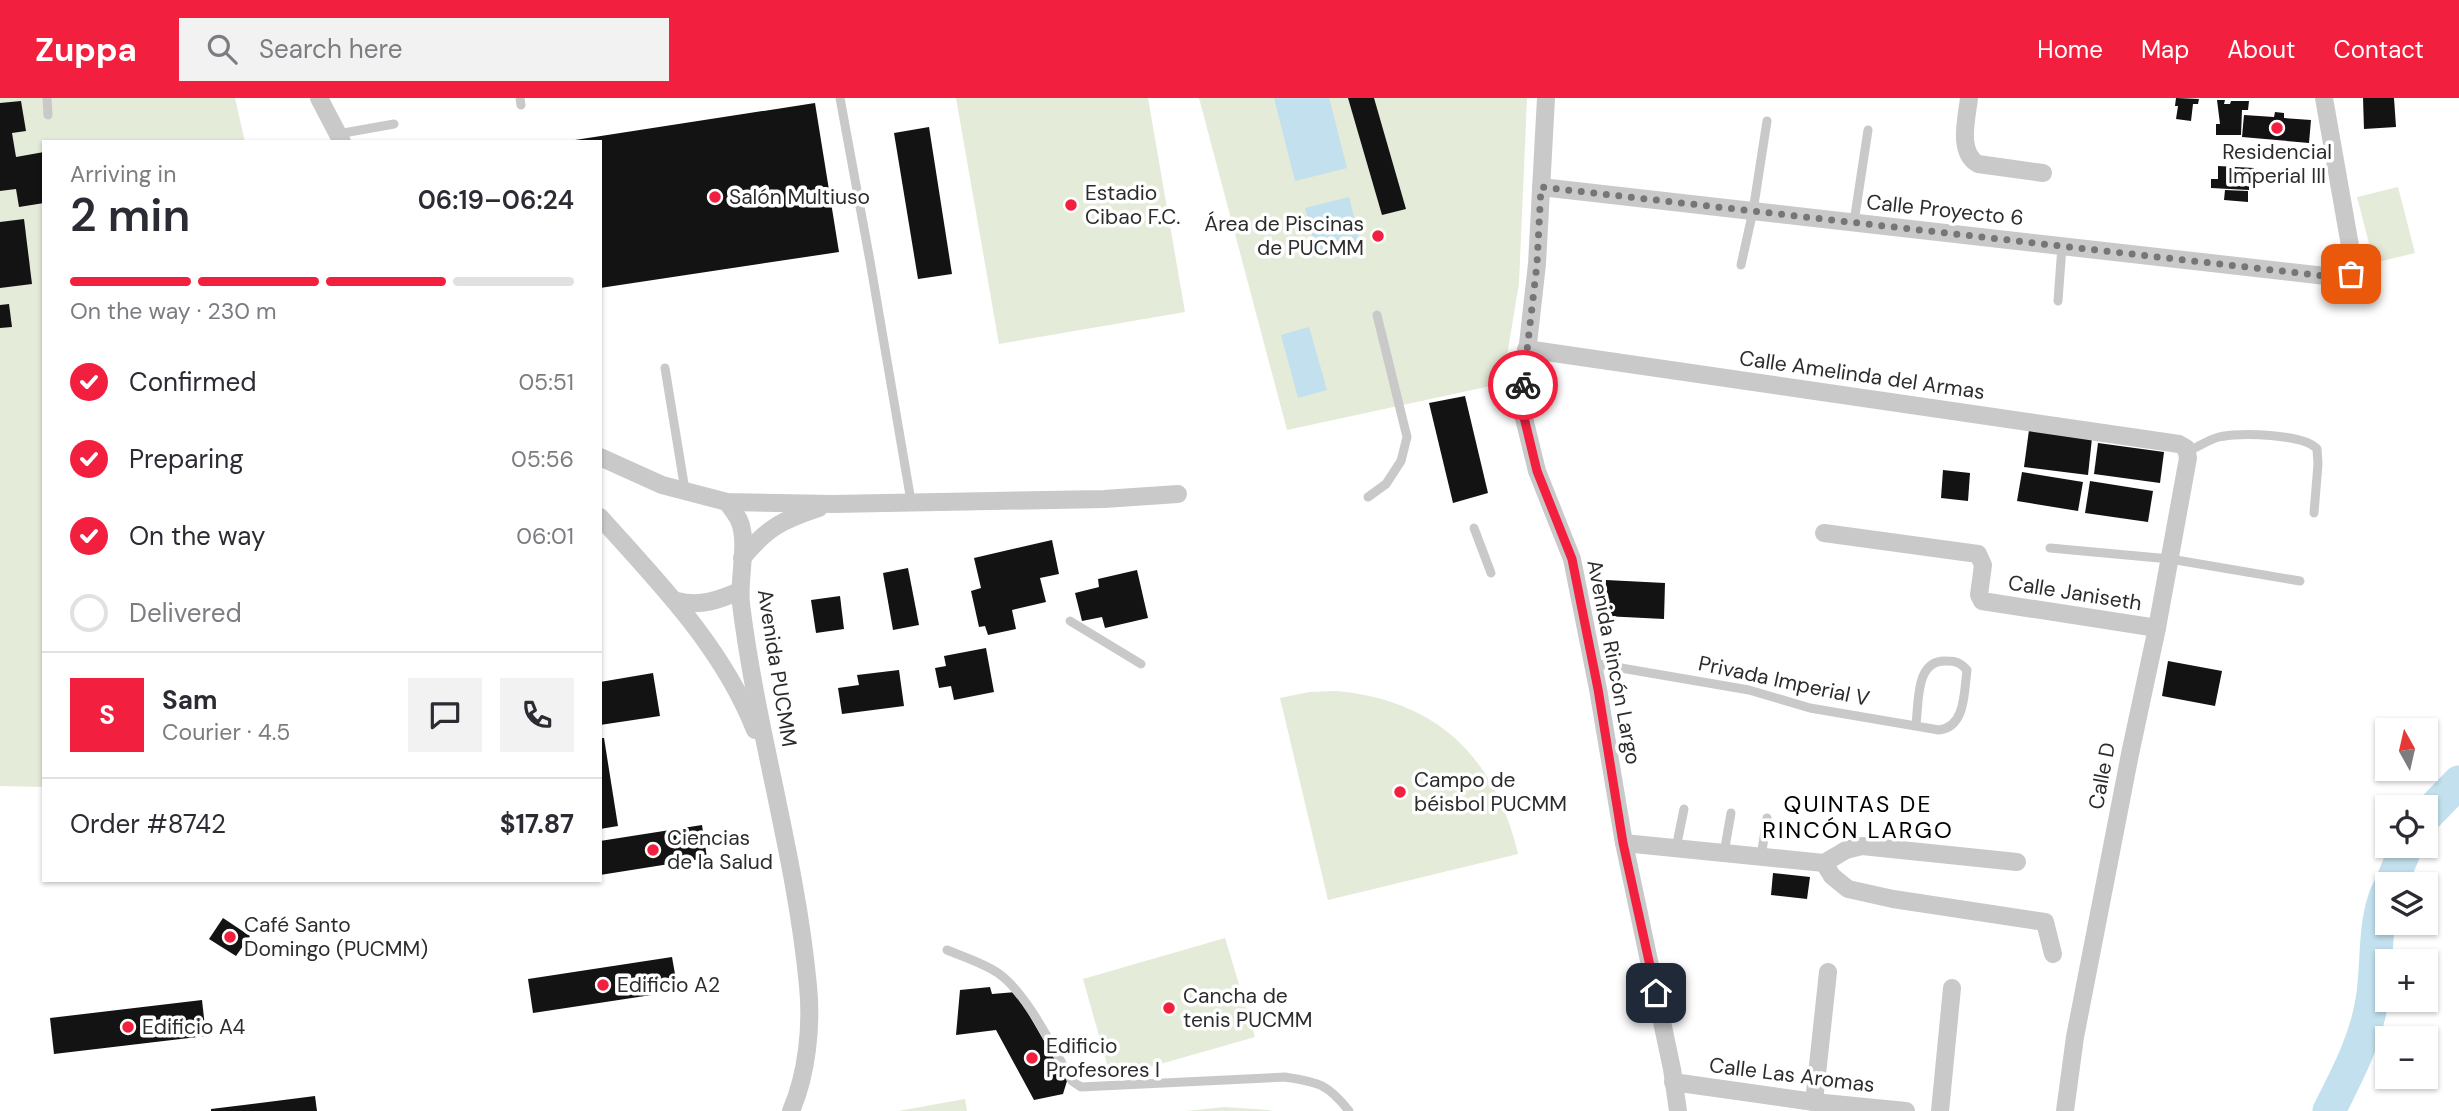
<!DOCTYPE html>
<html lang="en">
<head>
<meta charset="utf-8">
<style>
	body { margin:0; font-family:"DM Sans",sans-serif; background:#f2f2f3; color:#2b2b33; height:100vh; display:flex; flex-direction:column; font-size:26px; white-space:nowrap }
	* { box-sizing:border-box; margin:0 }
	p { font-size:23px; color:#7c7c81 }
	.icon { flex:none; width:38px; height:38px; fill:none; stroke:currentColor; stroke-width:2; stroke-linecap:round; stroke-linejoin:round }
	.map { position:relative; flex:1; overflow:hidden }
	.side { position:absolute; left:42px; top:42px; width:560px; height:742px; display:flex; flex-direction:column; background:#fff; border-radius:0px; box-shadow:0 2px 5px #0004 }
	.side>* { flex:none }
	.needle { width:46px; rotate:352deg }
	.buttons { position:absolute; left:2375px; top:620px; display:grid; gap:14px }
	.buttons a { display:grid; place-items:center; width:63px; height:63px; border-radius:0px; background:#fff; box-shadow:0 2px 5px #0004; font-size:35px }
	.pin { position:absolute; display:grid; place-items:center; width:60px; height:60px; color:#fff; margin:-30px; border-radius:14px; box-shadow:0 4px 10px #0006 }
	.courier { position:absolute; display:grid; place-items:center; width:70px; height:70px; margin:-35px; border:5px solid #f21f3e; border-radius:50%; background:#fff; color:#222; box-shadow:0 2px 9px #0007 }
	.overview em { font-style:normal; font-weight:600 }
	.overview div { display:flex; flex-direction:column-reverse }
	.overview { display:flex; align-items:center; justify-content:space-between; height:119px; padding:0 28px }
	h1 { font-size:46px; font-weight:600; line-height:52px }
	.bar { display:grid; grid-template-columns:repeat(4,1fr); gap:10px 7px; align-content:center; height:84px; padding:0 28px }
	.bar i { height:9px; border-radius:5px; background:#e1e1e2 }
	.bar .current { background:#f21f3e }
	.bar p { grid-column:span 4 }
	.line { display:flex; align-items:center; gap:18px; padding:0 28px; border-top:2px solid #e1e1e2 }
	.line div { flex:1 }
	.round { display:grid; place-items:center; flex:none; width:74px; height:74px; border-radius:0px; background:#f2f2f3 }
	ol { padding:0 28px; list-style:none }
	li { display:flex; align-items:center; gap:21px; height:77px }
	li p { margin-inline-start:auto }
	li .icon { padding:7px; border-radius:50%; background:#f21f3e; color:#fff; stroke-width:4 }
	li:last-child { color:#7c7c81 }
	li i { width:38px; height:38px; border:4px solid #e1e1e2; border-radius:50% }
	header { display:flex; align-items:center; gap:42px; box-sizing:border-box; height:98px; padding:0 35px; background:#f21f3e; color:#fff }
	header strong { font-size:33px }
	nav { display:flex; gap:38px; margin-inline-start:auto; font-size:24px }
	.search { width:490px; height:63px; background:#f2f2f3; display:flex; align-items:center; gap:18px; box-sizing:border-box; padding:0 24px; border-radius:0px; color:#7c7c81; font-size:26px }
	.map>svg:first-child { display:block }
	.green { fill:#e4ebd8 }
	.water { fill:#c2e0ed }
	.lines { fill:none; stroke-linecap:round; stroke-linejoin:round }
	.river { stroke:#c2e0ed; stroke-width:33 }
	.building { fill:#131313 }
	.lane { stroke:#c9c9c9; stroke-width:9 }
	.street { stroke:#c9c9c9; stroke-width:18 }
	.done { stroke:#767676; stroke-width:7; stroke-dasharray:0 12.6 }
	.route { stroke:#f21f3e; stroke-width:9 }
	.poi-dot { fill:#f21f3e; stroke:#fff; stroke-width:2.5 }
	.labels { text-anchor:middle; stroke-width:7; stroke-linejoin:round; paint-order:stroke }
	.poi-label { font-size:21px; fill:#2c2c2c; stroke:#fff; text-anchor:start }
	.street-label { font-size:21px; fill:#2c2c2c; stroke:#fff }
	.neighbourhood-label { font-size:23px; letter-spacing:2px; fill:#000; stroke:#fff }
</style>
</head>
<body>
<header>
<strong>Zuppa</strong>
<div class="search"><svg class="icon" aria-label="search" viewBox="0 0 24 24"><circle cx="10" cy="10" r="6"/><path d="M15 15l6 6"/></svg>Search here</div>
<nav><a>Home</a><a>Map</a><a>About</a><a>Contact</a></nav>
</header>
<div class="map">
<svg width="2459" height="1013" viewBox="0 0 2459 1013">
	<rect width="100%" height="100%" fill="#fff"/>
	<!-- green -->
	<g class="green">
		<polygon points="0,0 235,0 245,44 44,44 44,689 0,688"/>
		<polygon points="956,0 1148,0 1185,214 999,246"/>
		<polygon points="1199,0 1527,0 1519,185 1503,282 1486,289 1287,332"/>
		<polygon points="2398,89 2415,155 2374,165 2357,99"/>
		<path d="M1336 593C1437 602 1495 659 1518 756L1328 802 1280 600 1309 594Z"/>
		<polygon points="1225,840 1255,939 1111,980 1083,881"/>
		<polygon points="965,1001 967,1013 898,1013"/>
		<polygon points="1225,1009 1268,1012 1272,1013 1185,1013"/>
	</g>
	<!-- water -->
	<g class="water">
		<polygon points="1274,0 1329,0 1347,70 1295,83"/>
		<polygon points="1349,99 1360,143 1316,153 1305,110"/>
		<polygon points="1309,229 1327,292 1298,300 1281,237"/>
	</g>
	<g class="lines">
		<!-- river -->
		<g class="river">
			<polyline points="2426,718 2459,684"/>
			<polyline points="2391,786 2407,747"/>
			<path d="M2329 1013C2347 977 2366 942 2372 902 2378 868 2373 826 2387 794"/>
		</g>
	</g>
	<!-- building -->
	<g class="building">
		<polygon points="1348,0 1374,0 1406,111 1382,117"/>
		<polygon points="2176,0 2199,1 2198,6 2193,6 2191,23 2176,21 2178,8 2175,8"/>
		<polygon points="2363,0 2394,0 2396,29 2364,31"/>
		<polygon points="2217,2 2225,2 2224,6 2230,6 2231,3 2249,3 2248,12 2242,12 2241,37 2216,37 2216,26 2220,26"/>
		<polygon points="21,3 26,33 12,35 16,59 44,54 44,105 19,109 16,91 0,93 0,5"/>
		<polygon points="815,5 839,154 600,190 600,44 575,42"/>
		<polygon points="2275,14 2284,15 2284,20 2311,22 2309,45 2242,39 2244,17 2274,19"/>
		<polygon points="929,29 952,176 918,181 894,35"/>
		<polygon points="2218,68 2254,70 2253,84 2249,84 2249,92 2211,90 2211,81 2218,81"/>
		<polygon points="2225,92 2248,93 2248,104 2224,102"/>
		<polygon points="24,121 32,186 0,190 0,124"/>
		<polygon points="9,206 12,229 0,230 0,207"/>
		<polygon points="1465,298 1488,395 1453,405 1429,305"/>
		<polygon points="2029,332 2092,340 2088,377 2024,369"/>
		<polygon points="2098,345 2164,354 2160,385 2094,376"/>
		<polygon points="1943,372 1970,375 1968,403 1941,400"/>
		<polygon points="2022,374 2083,384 2078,413 2017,403"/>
		<polygon points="2090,383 2153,393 2148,424 2085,415"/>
		<polygon points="1052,442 1059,476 1040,480 1046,504 1012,512 1016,531 988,537 985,528 979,529 971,493 981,490 974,460"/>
		<polygon points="908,470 919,527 893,532 883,475"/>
		<polygon points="1137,472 1148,520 1105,530 1102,519 1082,523 1075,495 1099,489 1098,481"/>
		<polygon points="1606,482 1665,485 1664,521 1604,518"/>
		<polygon points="840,498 844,531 816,535 811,502"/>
		<polygon points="986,550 994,594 954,602 951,588 939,590 935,570 946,568 944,558"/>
		<polygon points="2168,563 2222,573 2215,608 2162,598"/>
		<polygon points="899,572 904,608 842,616 838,590 859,587 857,577"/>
		<polygon points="653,575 660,618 600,627 600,584"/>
		<polygon points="600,640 604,640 618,728 600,731"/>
		<polygon points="702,727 707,760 600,777 600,743"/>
		<polygon points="1773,775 1810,779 1807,801 1771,797"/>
		<polygon points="223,820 250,838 236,858 209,841"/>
		<polygon points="672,859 678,893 533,915 528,881"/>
		<polygon points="990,889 992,896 1016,894 1067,983 1063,996 1034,1002 996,932 956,937 960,892"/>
		<polygon points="202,902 206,938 54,956 50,920"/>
		<polygon points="315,998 317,1013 211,1013 211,1011"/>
	</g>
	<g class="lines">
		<!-- lane -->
		<g class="lane">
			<polyline points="47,0 48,17"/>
			<polyline points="520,0 521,7"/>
			<polyline points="840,0 870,163 911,403"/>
			<polyline points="338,36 394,26"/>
			<polyline points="1854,124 1868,32"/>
			<polyline points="1741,167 1753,113 1767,23"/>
			<polyline points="2058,203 2062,148"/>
			<polyline points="665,270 685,392"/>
			<path d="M2188 353C2198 349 2208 342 2219 339 2238 334 2304 336 2317 351L2318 366 2314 415"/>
			<polyline points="1368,399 1386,386 1401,363 1407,339 1377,217"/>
			<polyline points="1474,430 1491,475"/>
			<polyline points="2050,450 2170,461 2300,483"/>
			<polyline points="1070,523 1141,566"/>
			<path d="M1592 565 1749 592 1810 610 1939 632C1966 629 1964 593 1967 572 1961 565 1956 563 1947 563 1915 561 1919 604 1916 626"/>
			<polyline points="1676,750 1684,711"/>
			<polyline points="1724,755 1731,715"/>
			<polyline points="1761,759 1767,720"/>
			<path d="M947 852C964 859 983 865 998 875 1027 895 1054 952 1072 983L1081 989 1285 979C1319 985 1327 985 1349 1013"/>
		</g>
		<!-- street -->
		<g class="street">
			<polyline points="319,0 342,44"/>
			<polyline points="1546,0 1537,166 1521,308 1537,373 1572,461 1598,591 1624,745 1672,971 1678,1013"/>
			<path d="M1969 0C1967 20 1957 54 1978 66L2043 75"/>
			<polyline points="1541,89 2343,180 2351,176 2352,159 2324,0"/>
			<polyline points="1526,251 2179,346 2186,350 2188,360 2157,530 2130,656 2075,939 2065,1013"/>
			<polyline points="600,359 662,387 727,404 833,406 1104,401 1178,396"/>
			<path d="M727 404C731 410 736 416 739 422 749 444 738 481 741 506 757 635 796 759 808 888 812 928 807 976 791 1013"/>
			<path d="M600 419C659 485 722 548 755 632"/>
			<polyline points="1824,435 1978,456 1983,467 1979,497 1982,503 2157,530"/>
			<path d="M742 460C767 430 782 422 819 410"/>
			<path d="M677 503C701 509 718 502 740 493"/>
			<polyline points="1624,745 1824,765 1846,752 1862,748 2017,764"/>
			<polyline points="1824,765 1832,778 1848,791 1893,801 2045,824 2053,856"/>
			<polyline points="1673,984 1814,1004 1906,1013"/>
			<polyline points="1814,1004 1828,874"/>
			<polyline points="1940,1013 1952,890"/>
		</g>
	</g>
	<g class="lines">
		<!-- done -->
		<polyline class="done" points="1523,287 1537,166 1541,89 2343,180 2351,176"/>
		<!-- route -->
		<polyline class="route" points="1523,287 1521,307 1537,373 1572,461 1598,591 1623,745 1656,895"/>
	</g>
	<!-- markers -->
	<g class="poi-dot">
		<circle cx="2277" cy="30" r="7"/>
		<circle cx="715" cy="99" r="7"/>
		<circle cx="1071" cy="107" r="7"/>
		<circle cx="1378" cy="138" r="7"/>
		<circle cx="1400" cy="694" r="7"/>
		<circle cx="653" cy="752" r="7"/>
		<circle cx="230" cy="839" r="7"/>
		<circle cx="603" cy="887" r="7"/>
		<circle cx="1169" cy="910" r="7"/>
		<circle cx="128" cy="929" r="7"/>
		<circle cx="1032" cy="960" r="7"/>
	</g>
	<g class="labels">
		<!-- poi labels -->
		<g class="poi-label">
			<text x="2277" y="61" text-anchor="middle">Residencial<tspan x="2277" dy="24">Imperial III</tspan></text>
			<text x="1085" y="102">Estadio<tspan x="1085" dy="24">Cibao F.C.</tspan></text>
			<text x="729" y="106">Salón Multiuso</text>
			<text x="1364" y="133" text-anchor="end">Área de Piscinas<tspan x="1364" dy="24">de PUCMM</tspan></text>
			<text x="1414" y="689">Campo de<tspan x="1414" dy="24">béisbol PUCMM</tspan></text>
			<text x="667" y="747">Ciencias<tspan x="667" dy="24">de la Salud</tspan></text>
			<text x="244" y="834">Café Santo<tspan x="244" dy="24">Domingo (PUCMM)</tspan></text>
			<text x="617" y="894">Edificio A2</text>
			<text x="1183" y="905">Cancha de<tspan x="1183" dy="24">tenis PUCMM</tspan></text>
			<text x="142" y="936">Edificio A4</text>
			<text x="1046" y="955">Edificio<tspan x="1046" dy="24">Profesores I</tspan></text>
		</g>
		<!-- street labels -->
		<g class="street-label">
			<text transform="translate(1945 112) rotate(6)" y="7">Calle Proyecto 6</text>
			<text transform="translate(1862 277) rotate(8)" y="7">Calle Amelinda del Armas</text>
			<text transform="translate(2075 495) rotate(9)" y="7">Calle Janiseth</text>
			<text transform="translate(1614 564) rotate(79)" y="7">Avenida Rincón Largo</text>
			<text transform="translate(777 570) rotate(81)" y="7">Avenida PUCMM</text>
			<text transform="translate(1784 583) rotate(12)" y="7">Privada Imperial V</text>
			<text transform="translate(2102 678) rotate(-79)" y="7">Calle D</text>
			<text transform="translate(1792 977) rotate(7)" y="7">Calle Las Aromas</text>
		</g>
		<!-- neighbourhood labels -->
		<g class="neighbourhood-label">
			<text x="1858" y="714">QUINTAS DE<tspan x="1858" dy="26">RINCÓN LARGO</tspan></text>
		</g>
	</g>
</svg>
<div class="buttons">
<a><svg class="needle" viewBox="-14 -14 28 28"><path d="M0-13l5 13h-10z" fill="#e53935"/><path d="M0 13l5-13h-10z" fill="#7c7c81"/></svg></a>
<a><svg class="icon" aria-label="locate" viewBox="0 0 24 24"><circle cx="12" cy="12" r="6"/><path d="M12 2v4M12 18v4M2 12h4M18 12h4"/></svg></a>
<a><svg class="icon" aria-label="layers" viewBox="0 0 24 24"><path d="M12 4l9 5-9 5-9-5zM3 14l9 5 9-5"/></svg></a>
<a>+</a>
<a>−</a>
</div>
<div class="pin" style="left:2351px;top:176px;background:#ea580c"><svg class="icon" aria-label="bag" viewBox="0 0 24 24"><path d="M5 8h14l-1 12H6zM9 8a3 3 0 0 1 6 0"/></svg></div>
<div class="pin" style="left:1656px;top:895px;background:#1f2937"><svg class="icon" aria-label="home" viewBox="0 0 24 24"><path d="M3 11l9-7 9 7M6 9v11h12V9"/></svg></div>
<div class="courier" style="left:1523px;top:287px"><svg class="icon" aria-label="bike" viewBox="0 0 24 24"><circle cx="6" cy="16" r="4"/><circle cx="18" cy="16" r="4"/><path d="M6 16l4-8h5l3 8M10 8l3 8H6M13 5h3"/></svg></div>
<section class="side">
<div class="overview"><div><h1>2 min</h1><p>Arriving in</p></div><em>06:19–06:24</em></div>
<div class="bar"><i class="current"></i><i class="current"></i><i class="current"></i><i></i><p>On the way · 230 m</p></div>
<ol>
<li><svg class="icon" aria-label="check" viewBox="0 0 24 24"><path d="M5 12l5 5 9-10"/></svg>Confirmed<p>05:51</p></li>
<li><svg class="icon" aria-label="check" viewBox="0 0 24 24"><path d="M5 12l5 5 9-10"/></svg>Preparing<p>05:56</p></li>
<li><svg class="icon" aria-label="check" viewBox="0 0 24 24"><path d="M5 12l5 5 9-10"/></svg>On the way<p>06:01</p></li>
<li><i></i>Delivered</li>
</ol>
<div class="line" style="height:126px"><b class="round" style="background:#f21f3e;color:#fff">S</b><div><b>Sam</b><p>Courier · 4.5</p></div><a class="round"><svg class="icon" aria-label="chat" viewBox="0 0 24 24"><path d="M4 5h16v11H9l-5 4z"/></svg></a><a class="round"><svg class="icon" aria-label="phone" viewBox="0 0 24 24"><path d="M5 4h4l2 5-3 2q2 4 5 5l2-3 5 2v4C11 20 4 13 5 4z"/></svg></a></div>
<div class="line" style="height:91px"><div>Order #8742</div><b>$17.87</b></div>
</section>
</div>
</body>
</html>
